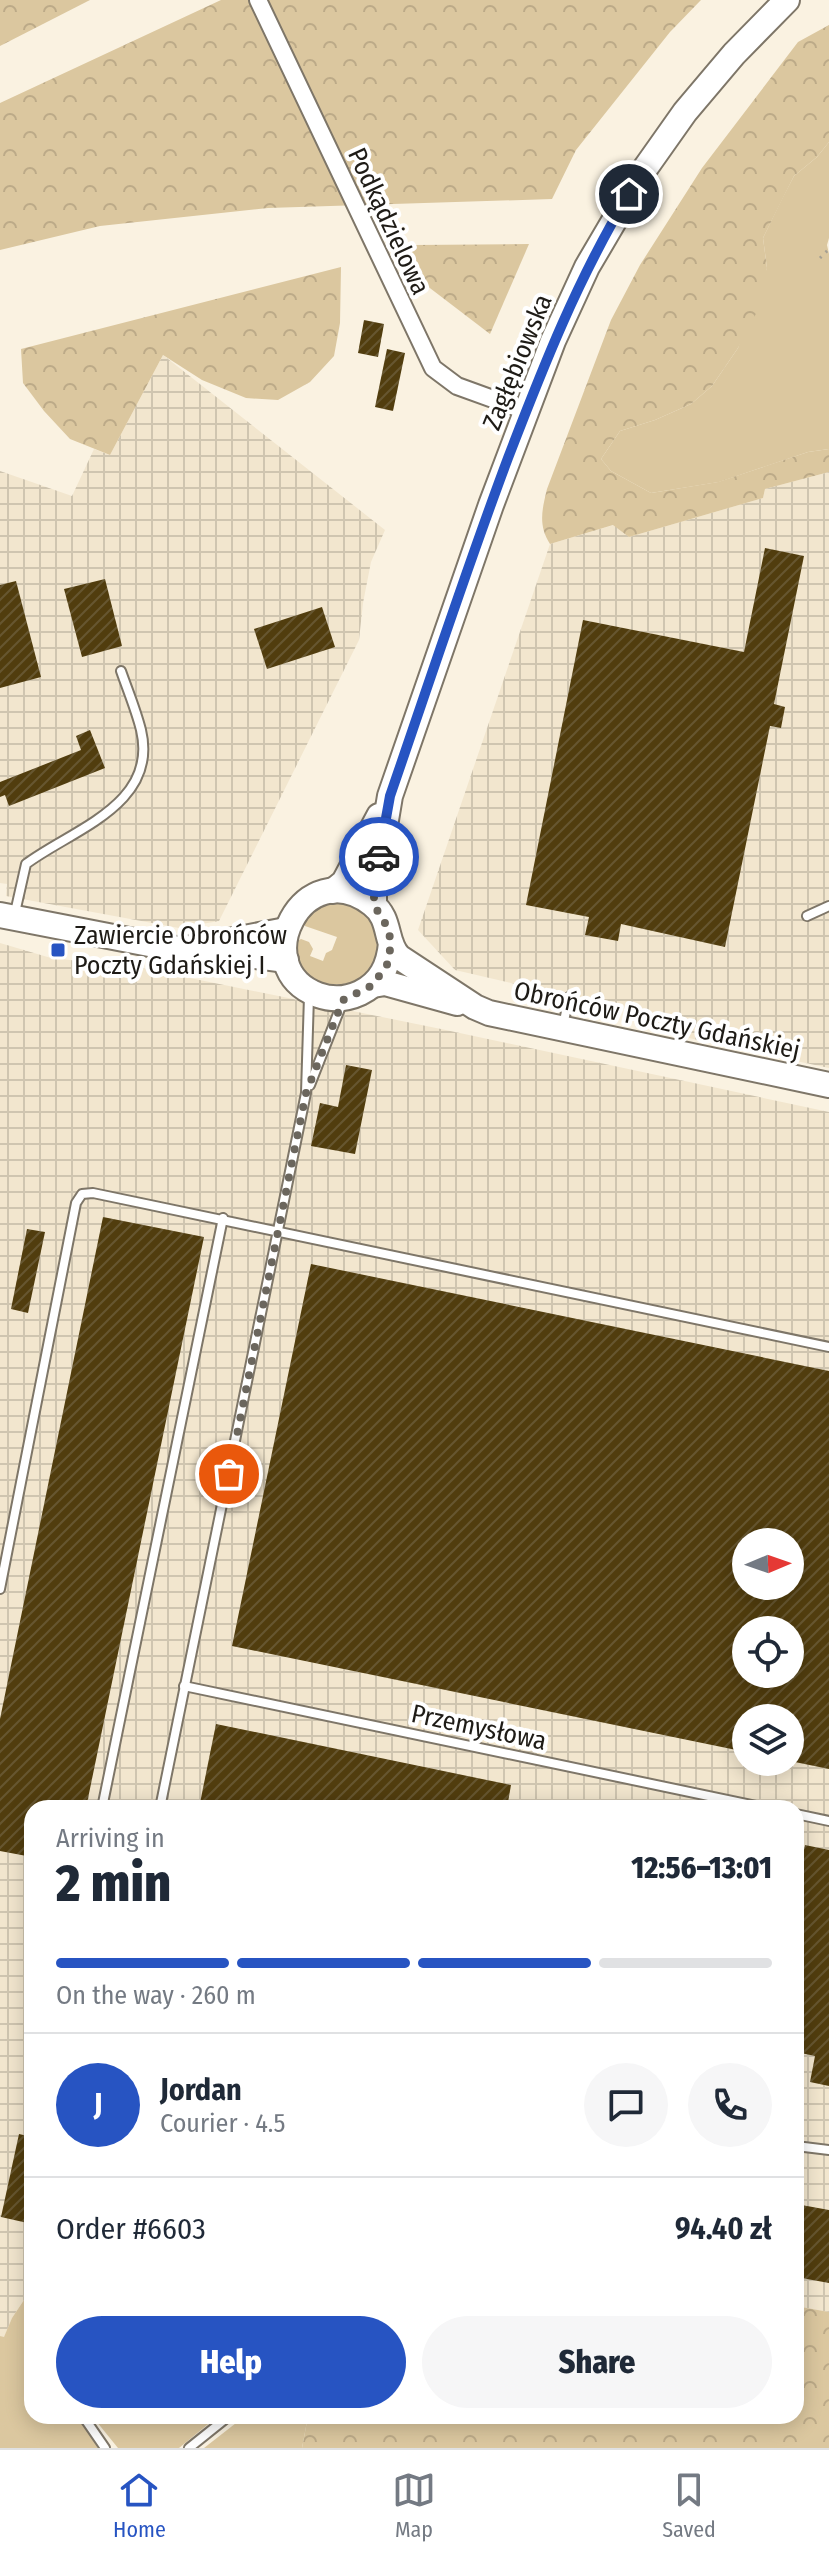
<!DOCTYPE html>
<html lang="en">
<head>
<meta charset="utf-8">
<style>
	body { margin:0; font-family:"Fira Sans Condensed",sans-serif; background:#f6f6f7; color:#1f2937; height:100vh; display:flex; flex-direction:column; font-size:30px; white-space:nowrap }
	* { box-sizing:border-box; margin:0 }
	p { font-size:26px; color:#747a83 }
	.icon { flex:none; width:44px; height:44px; fill:none; stroke:currentColor; stroke-width:2; stroke-linecap:round; stroke-linejoin:round }
	.map { position:relative; flex:1; overflow:hidden }
	.details { position:absolute; left:24px; top:1800px; width:780px; height:624px; display:flex; flex-direction:column; background:#fff; border-radius:24px; box-shadow:0 4px 20px #0003 }
	.details>* { flex:none }
	.needle { width:52px; rotate:88deg }
	.buttons { position:absolute; left:732px; top:1528px; display:grid; gap:16px }
	.buttons a { display:grid; place-items:center; width:72px; height:72px; border-radius:50%; background:#fff; box-shadow:0 4px 20px #0003; font-size:40px }
	.pin { position:absolute; display:grid; place-items:center; width:68px; height:68px; color:#fff; margin:-34px; border:4px solid #fff; border-radius:50%; box-shadow:0 2px 8px #0007 }
	.courier { position:absolute; display:grid; place-items:center; width:80px; height:80px; margin:-40px; border:6px solid #2754c2; border-radius:50%; background:#fff; color:#222; box-shadow:0 2px 10px #0007 }
	.summary em { font-style:normal; font-weight:800 }
	.summary div { display:flex; flex-direction:column-reverse }
	.summary { display:flex; align-items:center; justify-content:space-between; height:136px; padding:0 32px }
	h1 { font-size:52px; font-weight:800; line-height:60px }
	.bar { display:grid; grid-template-columns:repeat(4,1fr); gap:12px 8px; align-content:center; height:96px; padding:0 32px }
	.bar i { height:10px; border-radius:6px; background:#e0e1e3 }
	.bar .active { background:#2754c2 }
	.bar p { grid-column:span 4 }
	.line { display:flex; align-items:center; gap:20px; padding:0 32px; border-top:2px solid #e0e1e3 }
	.line div { flex:1 }
	.round { display:grid; place-items:center; flex:none; width:84px; height:84px; border-radius:42px; background:#f6f6f7 }
	.cta { display:flex; gap:16px; margin-top:auto; padding:16px 32px }
	.cta a { flex:1; height:92px; border-radius:48px; background:#2754c2; color:#fff; font-size:32px; font-weight:800; line-height:92px; text-align:center }
	.cta a+a { background:#f6f6f7; color:#1f2937 }
	.tab-bar { display:flex; justify-content:space-around; align-items:center; height:112px; border-top:2px solid #e0e1e3; background:#fff; font-size:22px; color:#747a83 }
	.tab-bar a { display:grid; justify-items:center; gap:4px }
	.tab-bar .active { color:#2754c2 }
	.map>svg:first-child { display:block }
	.industrial { fill:url(#industrial-grid); fill-rule:evenodd }
	.grass { fill:#dbc79f }
	.forest { fill:url(#forest-crowns) }
	.building { fill:url(#building-hatch); fill-rule:evenodd }
	.lines { fill:none; stroke-linecap:round; stroke-linejoin:round }
	.lane-casing { stroke:#7e7668; stroke-width:12 }
	.street-casing { stroke:#7e7668; stroke-width:20 }
	.secondary-casing { stroke:#7e7668; stroke-width:28 }
	.path { stroke:#a59f92; stroke-width:3; stroke-dasharray:2 6; stroke-linecap:butt }
	.lane { stroke:#fff; stroke-width:8 }
	.street { stroke:#fff; stroke-width:16 }
	.secondary { stroke:#fff; stroke-width:24 }
	.done { stroke:#6b665d; stroke-width:8; stroke-dasharray:0 14.4 }
	.route { stroke:#2754c2; stroke-width:10 }
	.poi-dot { fill:#2754c2; stroke:#fff; stroke-width:3 }
	.labels { text-anchor:middle; stroke-width:8; stroke-linejoin:round; paint-order:stroke }
	.street-label { font-size:26px; fill:#1e1b16; stroke:#fff }
	.poi-label { font-size:26px; fill:#1e1b16; stroke:#fff; text-anchor:start }
</style>
</head>
<body>
<div class="map">
<svg width="829" height="2448" viewBox="0 0 829 2448">
	<defs>
		<pattern id="industrial-grid" width="8" height="8" patternUnits="userSpaceOnUse" patternTransform="scale(2)"><rect width="8" height="8" fill="#f2e6ce"/><path d="M0 4h8M4 0v8" fill="none" stroke="#cfc5b0"/></pattern>
		<pattern id="forest-crowns" width="20" height="18" patternUnits="userSpaceOnUse" patternTransform="scale(2)"><rect width="20" height="18" fill="#dbc79f"/><path d="M2 6a3 3 0 1 1 6 0M12 15a3 3 0 1 1 6 0" fill="none" stroke="#bcaa88"/></pattern>
		<pattern id="building-hatch" width="6" height="6" patternUnits="userSpaceOnUse" patternTransform="scale(2)"><rect width="6" height="6" fill="#513d0e"/><path d="M-1 1l2-2M0 6l6-6M5 7l2-2" fill="none" stroke="#665630"/></pattern>
	</defs>
	<rect width="100%" height="100%" fill="#faf2e1"/>
	<!-- industrial -->
	<g class="industrial">
		<polygon points="163,355 385,530 371,562 363,603 359,640 219,921 179,928 6,896 7,884 0,883 0,471 72,496 94,449 110,455"/>
		<polygon points="829,472 829,1068 656,1031 658,1017 455,970 418,930 550,544 617,524 629,537 763,498 765,489"/>
		<path d="M0 943 51 958 136 967 441 1029 829 1112V2312L796 2306V1808H32V2288L12 2318 4 2338 0 2336ZM746 1542H790V1586H746ZM746 1630H790V1674H746ZM746 1718H790V1762H746Z"/>
	</g>
	<!-- grass -->
	<g class="grass">
		<polygon points="829,142 829,238 827,245 829,254 829,449 808,452 719,482 651,493 611,471 601,459 620,431 655,420 691,404 712,386 738,348 767,268 763,238 781,201 794,176 817,157"/>
		<path d="M328 902C343 902 364 906 371 921 374 926 378 933 379 938 392 993 292 1005 296 942L301 939 309 942 313 949 310 956 323 961 326 953 332 950 337 937 305 926 304 919 314 908Z"/>
		<polygon points="32,2288 32,2416 77,2416 98,2448 0,2448 0,2336 4,2337 12,2318"/>
		<polygon points="92,2416 218,2416 179,2448 118,2448"/>
		<polygon points="245,2416 308,2416 302,2448 204,2448"/>
	</g>
	<!-- forest -->
	<g class="forest">
		<polygon points="0,0 90,0 0,46"/>
		<polygon points="221,0 701,0 670,32 576,150 552,199 268,208 100,226 0,250 0,103"/>
		<path d="M829 25V142L817 157 794 176 763 238 767 268 759 308 738 348 712 386 691 404 655 420 620 431 601 459 611 471 651 493 718 482 808 452 829 449V472L765 489 763 498 629 537 613 525 550 544C538 525 542 510 547 489L611 320 640 265 702 168 798 42Z"/>
		<polygon points="529,244 490,334 405,269 394,250 413,245"/>
		<polygon points="341,267 340,323 334,356 310,382 278,400 246,398 202,380 163,355 110,455 70,439 44,411 23,383 21,349"/>
		<polygon points="796,2306 829,2312 829,2448 302,2448 308,2416 796,2416"/>
	</g>
	<!-- building -->
	<g class="building">
		<polygon points="364,320 384,324 378,357 358,353"/>
		<polygon points="387,349 405,353 393,411 375,407"/>
		<polygon points="765,548 804,556 774,704 785,707 781,728 770,726 725,947 621,924 618,941 585,935 589,917 526,905 583,620 744,652"/>
		<polygon points="105,579 122,646 82,657 64,589"/>
		<polygon points="16,581 41,677 0,688 0,585"/>
		<polygon points="322,607 335,647 267,669 254,629"/>
		<polygon points="90,730 105,768 9,806 5,795 0,797 0,782 81,750 76,736"/>
		<polygon points="346,1065 372,1070 355,1154 311,1146 320,1103 338,1107"/>
		<polygon points="103,1217 204,1237 86,1808 32,1808 32,1857 0,1851 0,1719"/>
		<polygon points="27,1229 45,1232 28,1313 11,1309"/>
		<path d="M311 1264 829 1371V1769L790 1761V1718H746V1752L232 1646ZM746 1542H790V1586H746ZM746 1630H790V1674H746Z"/>
		<polygon points="216,1724 511,1785 507,1808 199,1808"/>
		<polygon points="805,1845 829,1850 829,2086 810,2082 815,2056 796,2052 796,1889"/>
		<polygon points="19,2134 32,2137 32,2224 1,2217"/>
		<polygon points="796,2204 829,2210 829,2283 796,2277"/>
	</g>
	<g class="lines">
		<!-- lane casing -->
		<g class="lane-casing">
			<g id="lane">
				<polyline points="807,916 829,906"/>
				<path d="M14 917 26 864C71 830 159 805 141 730 136 710 128 691 121 671"/>
				<polyline points="563,1026 569,997"/>
				<polyline points="310,1085 343,1001"/>
				<polyline points="0,1589 76,1203 82,1194 93,1193 829,1347"/>
				<polyline points="184,1686 766,1808"/>
				<polyline points="102,1808 223,1218"/>
				<polyline points="160,1808 306,1093 309,996"/>
				<polyline points="796,1814 829,1821"/>
				<polyline points="796,2146 829,2150"/>
				<polyline points="83,2416 105,2448"/>
				<polyline points="189,2448 229,2416"/>
			</g>
		</g>
		<!-- street casing -->
		<g class="street-casing">
			<polyline id="street" points="258,0 433,368 457,386 526,411"/>
		</g>
		<!-- secondary casing -->
		<g class="secondary-casing">
			<g id="secondary">
				<polyline points="333,891 344,882 379,816"/>
				<polyline points="374,905 374,892 390,796 491,505 553,341 587,267 644,170 685,112 734,54 787,0"/>
				<polyline points="0,915 175,949 192,948 286,930"/>
				<path d="M391 943C389 965 381 983 360 993 347 999 332 1000 318 995 245 968 303 851 372 904 392 919 384 942 399 957L475 1007 489 1013 829 1085"/>
				<polyline points="206,950 286,960"/>
				<polyline points="373,985 385,983 457,1003"/>
			</g>
		</g>
		<!-- path -->
		<polyline class="path" points="820,258 829,249"/>
		<!-- lane -->
		<use href="#lane" class="lane"/>
		<!-- street -->
		<use href="#street" class="street"/>
		<!-- secondary -->
		<use href="#secondary" class="secondary"/>
	</g>
	<g class="lines">
		<!-- done -->
		<polyline class="done" points="229,1474 306,1093 343,1000 373,985 388,963 391,943 388,928 374,905 374,892 379,857"/>
		<!-- route -->
		<path class="route" d="M379 857 390 796C429 683 466 570 508 458 543 367 578 278 629 194"/>
	</g>
	<!-- markers -->
	<rect class="poi-dot" x="50" y="942" width="16" height="16" rx="4"/>
	<g class="labels">
		<!-- street labels -->
		<g class="street-label">
			<text transform="translate(389 221) rotate(65)" y="9">Podkądzielowa</text>
			<text transform="translate(517 362) rotate(-68)" y="9">Zagłębiowska</text>
			<text transform="translate(657 1020) rotate(12)" y="9">Obrońców Poczty Gdańskiej</text>
			<text transform="translate(479 1727) rotate(12)" y="9">Przemysłowa</text>
		</g>
		<!-- poi labels -->
		<g class="poi-label">
			<text x="74" y="944">Zawiercie Obrońców<tspan x="74" dy="30">Poczty Gdańskiej I</tspan></text>
		</g>
	</g>
</svg>
<div class="buttons">
<a><svg class="needle" viewBox="-14 -14 28 28"><path d="M0-13l5 13h-10z" fill="#e53935"/><path d="M0 13l5-13h-10z" fill="#747a83"/></svg></a>
<a><svg class="icon" aria-label="locate" viewBox="0 0 24 24"><circle cx="12" cy="12" r="6"/><path d="M12 2v4M12 18v4M2 12h4M18 12h4"/></svg></a>
<a><svg class="icon" aria-label="layers" viewBox="0 0 24 24"><path d="M12 4l9 5-9 5-9-5zM3 14l9 5 9-5"/></svg></a>
</div>
<div class="pin" style="left:229px;top:1474px;background:#ea580c"><svg class="icon" aria-label="bag" viewBox="0 0 24 24"><path d="M5 8h14l-1 12H6zM9 8a3 3 0 0 1 6 0"/></svg></div>
<div class="pin" style="left:629px;top:194px;background:#1f2937"><svg class="icon" aria-label="home" viewBox="0 0 24 24"><path d="M3 11l9-7 9 7M6 9v11h12V9"/></svg></div>
<div class="courier" style="left:379px;top:857px"><svg class="icon" aria-label="car" viewBox="0 0 24 24"><path d="M5 17H2v-5l4-1 3-4h7l3 4 3 1v5h-3M9 17h6M6 11h13"/><circle cx="7" cy="17" r="2"/><circle cx="17" cy="17" r="2"/></svg></div>
<section class="details">
<div class="summary"><div><h1>2 min</h1><p>Arriving in</p></div><em>12:56–13:01</em></div>
<div class="bar"><i class="active"></i><i class="active"></i><i class="active"></i><i></i><p>On the way · 260 m</p></div>
<div class="line" style="height:144px"><b class="round" style="background:#2754c2;color:#fff">J</b><div><b>Jordan</b><p>Courier · 4.5</p></div><a class="round"><svg class="icon" aria-label="chat" viewBox="0 0 24 24"><path d="M4 5h16v11H9l-5 4z"/></svg></a><a class="round"><svg class="icon" aria-label="phone" viewBox="0 0 24 24"><path d="M5 4h4l2 5-3 2q2 4 5 5l2-3 5 2v4C11 20 4 13 5 4z"/></svg></a></div>
<div class="line" style="height:104px"><div>Order #6603</div><b>94.40 zł</b></div>
<div class="cta"><a>Help</a><a>Share</a></div>
</section>
</div>
<nav class="tab-bar">
<a class="active"><svg class="icon" aria-label="home" viewBox="0 0 24 24"><path d="M3 11l9-7 9 7M6 9v11h12V9"/></svg>Home</a>
<a><svg class="icon" aria-label="map" viewBox="0 0 24 24"><path d="M3 6l6-2 6 2 6-2v14l-6 2-6-2-6 2zM9 4v14M15 6v14"/></svg>Map</a>
<a><svg class="icon" aria-label="saved" viewBox="0 0 24 24"><path d="M7 4h10v16l-5-4-5 4z"/></svg>Saved</a>
</nav>
</body>
</html>
